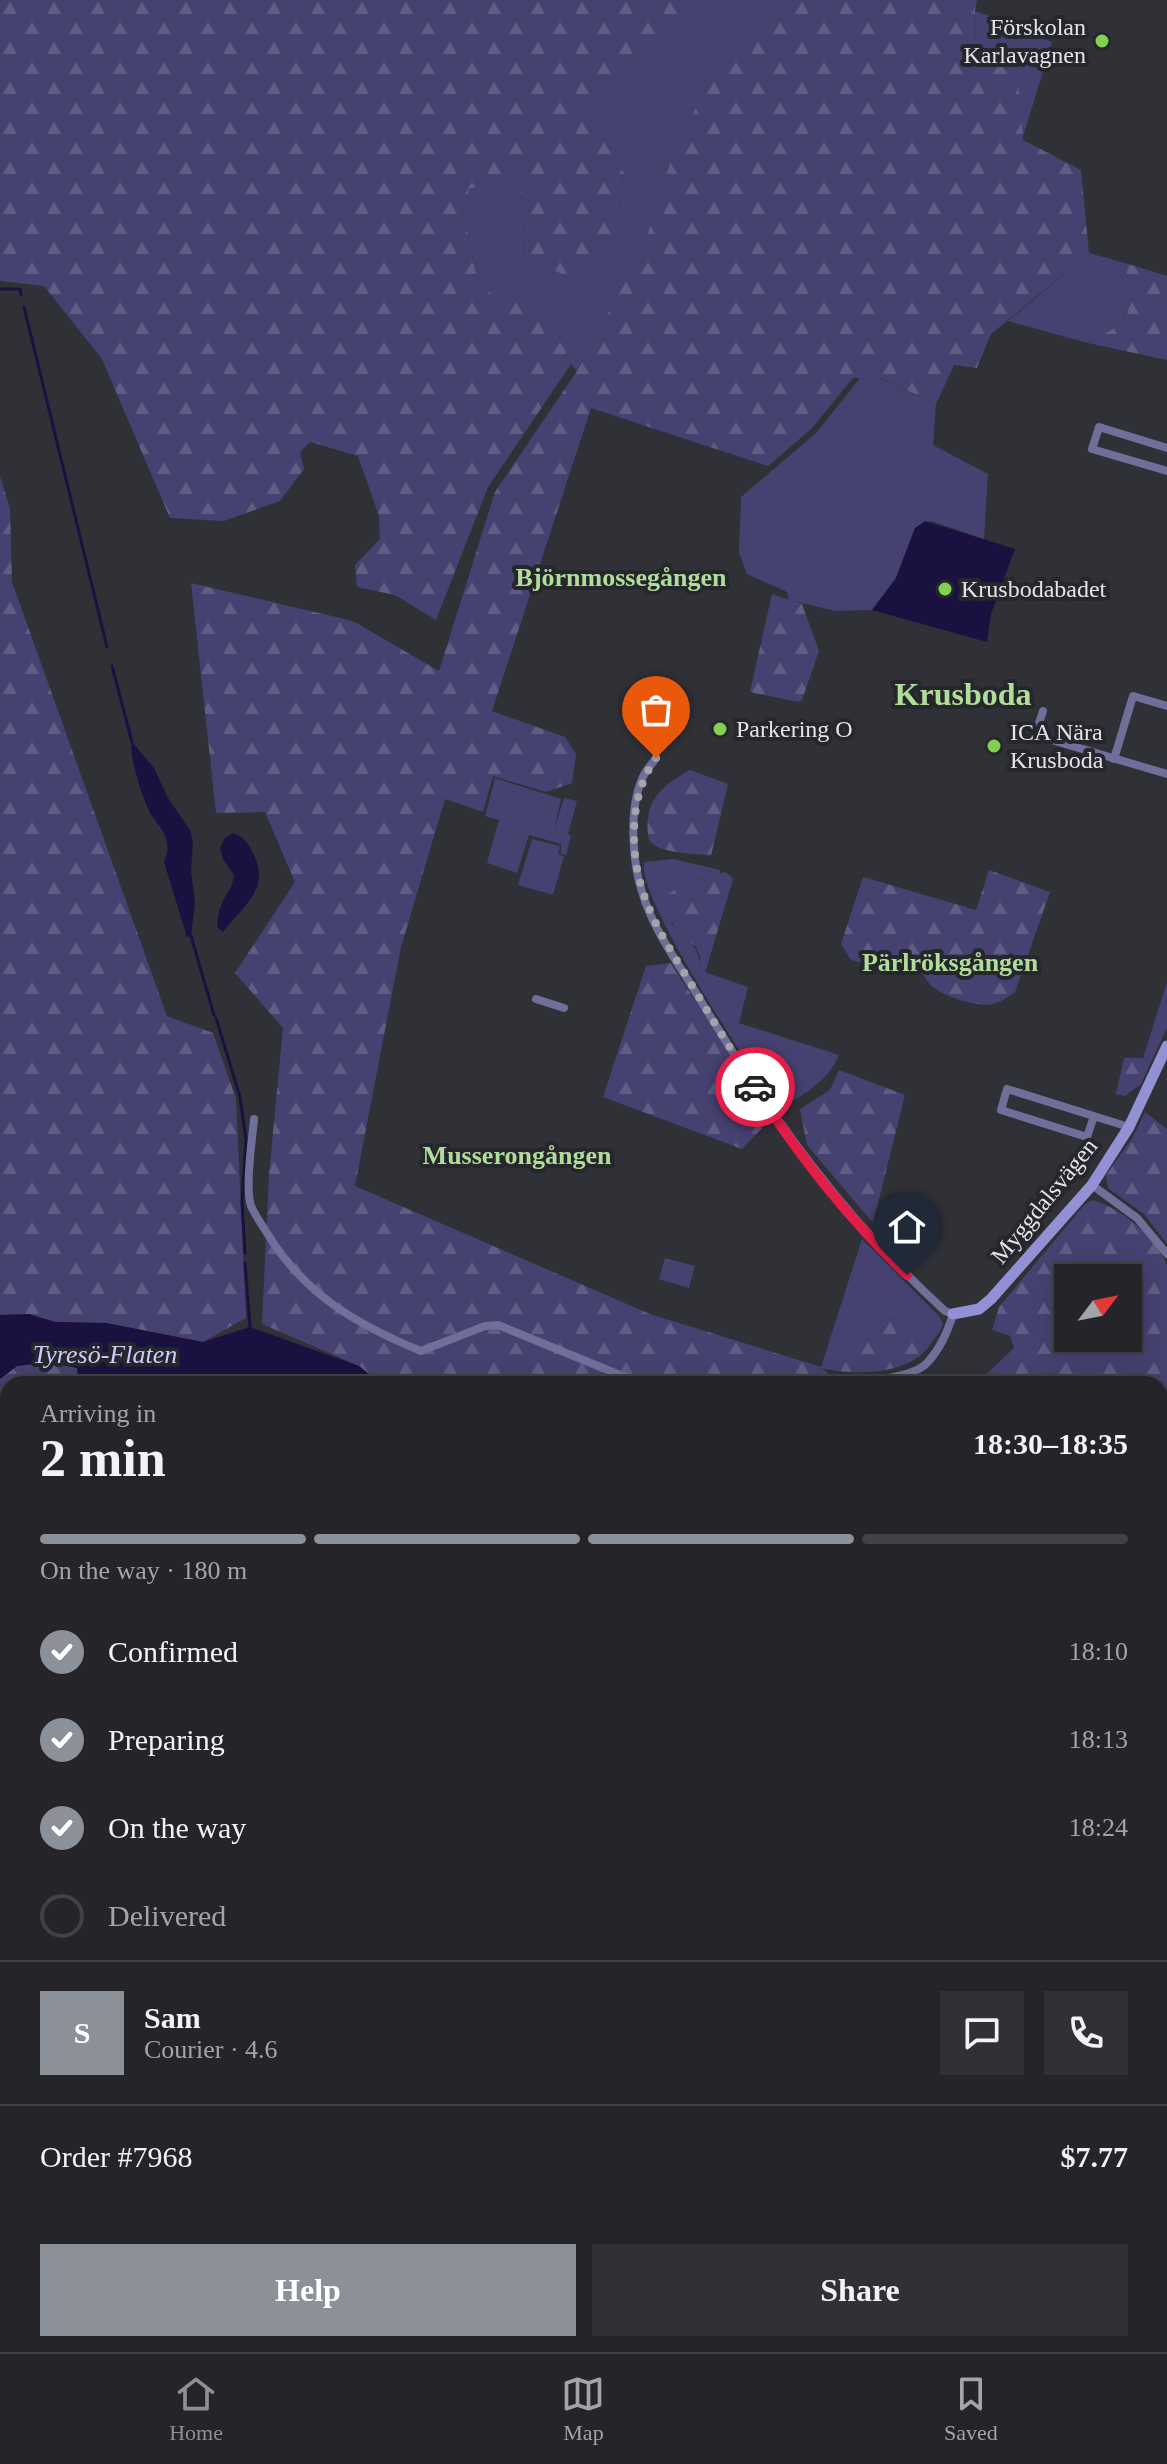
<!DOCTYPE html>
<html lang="en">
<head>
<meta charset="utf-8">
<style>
	body { margin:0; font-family:"Times New Roman",serif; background:#303035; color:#f1f3f6; height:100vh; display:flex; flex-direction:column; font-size:30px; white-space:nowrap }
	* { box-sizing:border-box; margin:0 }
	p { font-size:26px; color:#a3a4a8 }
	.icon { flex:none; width:44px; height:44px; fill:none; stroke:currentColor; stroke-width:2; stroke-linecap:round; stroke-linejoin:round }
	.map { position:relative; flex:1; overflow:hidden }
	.side { position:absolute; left:0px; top:1376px; width:1168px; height:976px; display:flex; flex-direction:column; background:#242429; border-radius:24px 24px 0 0; box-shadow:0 4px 20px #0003,0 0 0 2px #414146 }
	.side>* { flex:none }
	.needle { width:52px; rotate:58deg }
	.tools { position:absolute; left:1054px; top:1264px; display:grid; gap:16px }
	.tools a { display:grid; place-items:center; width:88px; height:88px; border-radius:0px; background:#242429; box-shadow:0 4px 20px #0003,0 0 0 2px #414146; font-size:40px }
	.pin { position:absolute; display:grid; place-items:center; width:68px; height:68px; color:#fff; margin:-82px -34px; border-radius:50% 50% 50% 0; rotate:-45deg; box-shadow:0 0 8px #0007 }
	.pin .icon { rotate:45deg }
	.courier { position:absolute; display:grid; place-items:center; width:80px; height:80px; margin:-40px; border:6px solid #e11d48; border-radius:50%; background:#fff; color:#222; box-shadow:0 2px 10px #0007 }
	.headline em { font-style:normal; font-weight:700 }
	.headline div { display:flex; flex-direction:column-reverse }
	.headline { display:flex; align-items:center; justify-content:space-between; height:136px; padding:0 40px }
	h1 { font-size:52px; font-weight:700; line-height:60px }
	.bar { display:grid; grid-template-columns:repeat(4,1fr); gap:12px 8px; align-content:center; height:96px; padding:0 40px }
	.bar i { height:10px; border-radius:6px; background:#414146 }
	.bar .selected { background:#8c9099 }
	.bar p { grid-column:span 4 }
	.line { display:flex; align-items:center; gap:20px; padding:0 40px; border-top:2px solid #414146 }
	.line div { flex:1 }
	.round { display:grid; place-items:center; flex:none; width:84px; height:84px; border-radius:0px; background:#303035 }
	ol { padding:0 40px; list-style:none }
	li { display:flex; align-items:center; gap:24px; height:88px }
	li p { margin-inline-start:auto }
	li .icon { padding:8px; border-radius:50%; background:#8c9099; color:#fff; stroke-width:4 }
	li:last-child { color:#a3a4a8 }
	li i { width:44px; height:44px; border:4px solid #414146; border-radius:50% }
	.primary-button { display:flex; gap:16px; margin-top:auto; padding:16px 40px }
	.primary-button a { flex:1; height:92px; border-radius:0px; background:#8c9099; color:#fff; font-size:32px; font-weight:700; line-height:92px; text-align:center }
	.primary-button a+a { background:#303035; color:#f1f3f6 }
	.menu { display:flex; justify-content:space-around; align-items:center; height:112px; border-top:2px solid #414146; background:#242429; font-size:22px; color:#a3a4a8 }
	.menu a { display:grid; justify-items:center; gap:4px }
	.menu .selected { color:#8c9099 }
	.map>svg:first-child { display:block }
	.green { fill:#454271 }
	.forest { fill:url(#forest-firs); fill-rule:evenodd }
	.water { fill:#1a1141 }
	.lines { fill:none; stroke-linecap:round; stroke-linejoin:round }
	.stream { stroke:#1a1141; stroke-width:3 }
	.street { stroke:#706f9a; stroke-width:8 }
	.secondary { stroke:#9391d5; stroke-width:11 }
	.done { stroke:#a4a4aa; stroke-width:8; stroke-dasharray:0 14.4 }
	.route { stroke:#e11d48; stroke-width:10 }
	.poi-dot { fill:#81d050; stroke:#26262d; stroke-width:3 }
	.labels { text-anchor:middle; stroke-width:8; stroke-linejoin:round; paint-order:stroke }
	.poi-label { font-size:24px; fill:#e3e3e8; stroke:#26262d; text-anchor:start }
	.street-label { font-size:24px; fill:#e3e3e8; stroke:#26262d }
	.neighbourhood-label { font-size:26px; font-weight:bold; fill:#b1dd9a; stroke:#26262d }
	.water-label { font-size:26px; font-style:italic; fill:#cdccff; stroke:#26262d }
	.district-label { font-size:32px; font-weight:bold; fill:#b1dd9a; stroke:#26262d }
</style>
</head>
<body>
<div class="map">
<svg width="1167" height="2352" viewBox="0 0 1167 2352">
	<defs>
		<pattern id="forest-firs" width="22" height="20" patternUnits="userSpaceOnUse" patternTransform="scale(2)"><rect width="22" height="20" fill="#454271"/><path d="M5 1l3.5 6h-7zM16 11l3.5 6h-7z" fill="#605d85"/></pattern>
	</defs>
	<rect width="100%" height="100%" fill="#303037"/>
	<!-- green -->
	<g class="green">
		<polygon points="691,0 785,0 740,40 669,166 644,246 577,371 571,364 549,316 479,290 463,210 469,189 511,179 521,187 525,256 618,225 624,173 594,118 595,101 642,72"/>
		<polygon points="975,11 1022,27 1028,34 1052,42 1022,140 1018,79 1003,64 976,54"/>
		<path d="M1089 253 1125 263C1134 314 1135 318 1088 343L1008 321Z"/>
		<polygon points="861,377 880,378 936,404 933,445 988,474 984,539 931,521 915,528 896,578 872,610 835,611 789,600 787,592 747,574 739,552 741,497 816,433"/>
		<polygon points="495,778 561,799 554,830 564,798 577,801 568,834 571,836 566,855 561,854 561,844 529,835 517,873 487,863 499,820 485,816"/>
		<polygon points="532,839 560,846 558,854 564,856 553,895 518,885"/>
		<path d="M673 859 720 870V874L693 880 671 923C685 941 700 943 700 968L705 972 748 987 739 1023 839 1055C829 1081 800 1097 778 1110 752 1069 637 900 644 862Z"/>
		<polygon points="1167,982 1167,1028 1151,1062 1143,1058"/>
		<polygon points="862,1239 939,1316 943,1323 941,1330 927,1349 894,1317 878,1323 846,1353 821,1367"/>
		<polygon points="665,1258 695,1266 689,1288 659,1279"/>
	</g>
	<!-- forest -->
	<g class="forest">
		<polygon points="0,0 691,0 642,72 595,101 594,118 624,173 618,225 580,275 572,279 525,256 521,187 511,179 469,189 463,210 479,289 550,316 571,364 488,487 436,620 395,595 357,587 355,565 380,539 379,516 358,456 310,442 300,452 304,469 280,501 224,521 170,518 102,359 44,286 0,281"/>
		<path d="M785 0H977L975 11 976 54 1003 64 1018 79 1023 140 1081 170 1089 253 991 334 977 368 954 365 936 404 881 378H853L811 429 768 466 591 408 492 711 565 737 576 754 572 783 546 792 493 776 483 812 445 799 401 947 355 1186 650 1314 821 1367 846 1353 878 1323 895 1317 927 1349C905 1375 853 1376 822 1368L840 1384H381L359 1366 262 1324 269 1175 283 1028 235 973 295 882 265 812 216 813 191 583 353 621 439 671 495 492 577 371 644 245 669 166 703 92 740 40Z"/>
		<path d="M1125 263 1167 276V360L1088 343C1135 318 1134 314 1125 263Z"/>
		<polygon points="0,476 10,509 12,582 167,1016 213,1033 236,1099 246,1318 203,1342 106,1323 55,1322 29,1314 0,1315"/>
		<polygon points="772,594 802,604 819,651 802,700 798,702 750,692"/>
		<path d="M690 770 728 784 711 856C693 852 660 855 649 840 642 802 660 787 690 770Z"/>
		<path d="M989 870 1050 892 1015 992C1008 997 1001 1002 993 1004 977 1007 945 997 933 987 924 979 923 970 912 965 894 977 871 965 851 960L841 944 863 877 976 910Z"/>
		<path d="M726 872 733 879 705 973 700 968V956L696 947 679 934 661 905C673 882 703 878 726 872Z"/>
		<polygon points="671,963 771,1119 742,1149 603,1097 646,966"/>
		<polygon points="1124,1058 1143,1058 1151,1062 1141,1084 1125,1096 1116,1094"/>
		<polygon points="839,1070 905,1095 873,1223 807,1145 800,1109 830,1090"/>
		<polygon points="1145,1112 1167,1129 1167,1244 1144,1214 1108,1188 1106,1175 1133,1137"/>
		<path d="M1093 1200C1124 1210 1154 1236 1167 1265V1437L1160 1444V1384H976L1014 1348 1010 1336 992 1330 999 1307 1085 1204ZM1068 1278H1128V1338H1068Z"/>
		<polygon points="49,1362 77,1368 79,1384 8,1384 8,1994 0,1991 0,1379 17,1366"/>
		<polygon points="1167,1491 1167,2186 1160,2187 1160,1497"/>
		<polygon points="8,2023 8,2344 101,2344 100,2352 0,2352 0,2025"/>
		<polygon points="1160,2342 1167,2343 1167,2352 925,2352 930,2344 1097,2344 1119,2352 1141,2344"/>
		<polygon points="621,2344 911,2344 904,2352 619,2352"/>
	</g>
	<!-- water -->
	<g class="water">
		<polygon points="925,521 1015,549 991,614 987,642 872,610 896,578 915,528"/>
		<path d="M132 742 154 768 168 798 190 830 193 842 191 871 195 903 191 936 187 937 164 862C173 840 163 832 152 816 144 804 128 754 132 742Z"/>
		<path d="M233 833C245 837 249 845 254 855 271 889 241 908 223 932L217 927C218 920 218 913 221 906 225 894 233 888 234 875L223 859 220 848 225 838Z"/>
		<polygon points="29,1314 55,1322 106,1323 203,1342 250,1327 359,1366 381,1384 79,1384 77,1368 49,1362 32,1364 17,1366 0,1379 0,1315"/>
		<polygon points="1167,2186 1167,2343 1160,2342 1160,2187"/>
		<polygon points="101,2344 621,2344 619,2352 100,2352"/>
	</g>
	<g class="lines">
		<!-- stream -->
		<g class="stream">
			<polyline points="0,289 20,289 21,295"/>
			<polyline points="24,307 107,647"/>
			<polyline points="112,666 132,742"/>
			<polyline points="191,936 214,1015"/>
			<polyline points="216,1018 240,1097 246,1140 242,1202 245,1253"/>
			<polyline points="245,1263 250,1327"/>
		</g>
		<!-- street -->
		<g class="street">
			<polyline points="1167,448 1099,427 1092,449 1167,471"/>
			<polyline points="1043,711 1035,735 1167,774"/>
			<path d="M656 758C651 765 645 771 642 779 629 809 632 861 642 892 653 930 679 964 699 998 770 1115 844 1219 945 1311L953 1314C948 1331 939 1350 927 1363 905 1386 813 1383 780 1384"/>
			<polyline points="1114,759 1133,696 1167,706"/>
			<polyline points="536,999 564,1008"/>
			<polyline points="1094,1116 1087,1137 1001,1110 1007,1089 1129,1127"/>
			<path d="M254 1119C252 1141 245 1187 251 1206 255 1215 262 1225 267 1233 304 1294 357 1325 421 1351L485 1326 498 1325 642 1384"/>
			<polyline points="1092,1185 1137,1218 1167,1254"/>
		</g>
		<!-- secondary -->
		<polyline class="secondary" points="953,1314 979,1309 991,1299 1092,1185 1129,1127 1167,1046"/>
	</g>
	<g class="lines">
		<!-- done -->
		<path class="done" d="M656 758C643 777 638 793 635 815 628 886 658 930 693 987 713 1021 734 1054 755 1087"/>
		<!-- route -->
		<path class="route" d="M755 1087C798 1155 849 1219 907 1275"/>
	</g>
	<!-- markers -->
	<g class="poi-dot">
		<circle cx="1102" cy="41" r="8"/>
		<circle cx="945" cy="589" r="8"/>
		<circle cx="720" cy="729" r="8"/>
		<circle cx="994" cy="746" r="8"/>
	</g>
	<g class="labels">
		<!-- poi labels -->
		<g class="poi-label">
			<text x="1086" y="35" text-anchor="end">Förskolan<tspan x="1086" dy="28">Karlavagnen</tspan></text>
			<text x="961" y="597">Krusbodabadet</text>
			<text x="736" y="737">Parkering O</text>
			<text x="1010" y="740">ICA Nära<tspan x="1010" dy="28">Krusboda</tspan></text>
		</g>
		<!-- street labels -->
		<g class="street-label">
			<text transform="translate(1044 1201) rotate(-51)" y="8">Myggdalsvägen</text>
		</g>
		<!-- neighbourhood labels -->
		<g class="neighbourhood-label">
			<text x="621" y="586">Björnmossegången</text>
			<text x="950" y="971">Pärlröksgången</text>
			<text x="517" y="1164">Musserongången</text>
		</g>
		<!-- water labels -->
		<g class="water-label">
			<text x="105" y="1363">Tyresö-Flaten</text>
		</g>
		<!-- district labels -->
		<g class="district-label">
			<text x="963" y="705">Krusboda</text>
		</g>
	</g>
</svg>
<div class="tools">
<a><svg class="needle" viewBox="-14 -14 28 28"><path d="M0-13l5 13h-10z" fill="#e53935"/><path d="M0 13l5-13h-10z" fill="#a3a4a8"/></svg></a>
</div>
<div class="pin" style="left:656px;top:758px;background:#ea580c"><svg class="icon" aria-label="bag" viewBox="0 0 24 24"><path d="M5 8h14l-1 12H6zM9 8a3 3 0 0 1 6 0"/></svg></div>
<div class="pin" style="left:907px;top:1275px;background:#1f2937"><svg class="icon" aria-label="home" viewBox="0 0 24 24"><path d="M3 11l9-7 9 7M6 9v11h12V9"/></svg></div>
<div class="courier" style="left:755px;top:1087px"><svg class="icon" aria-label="car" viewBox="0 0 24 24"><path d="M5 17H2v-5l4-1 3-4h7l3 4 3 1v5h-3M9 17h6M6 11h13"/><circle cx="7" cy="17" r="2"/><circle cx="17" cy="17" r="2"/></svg></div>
<section class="side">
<div class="headline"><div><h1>2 min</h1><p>Arriving in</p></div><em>18:30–18:35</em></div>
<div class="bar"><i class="selected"></i><i class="selected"></i><i class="selected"></i><i></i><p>On the way · 180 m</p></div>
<ol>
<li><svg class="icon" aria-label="check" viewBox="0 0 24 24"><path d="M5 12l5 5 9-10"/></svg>Confirmed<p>18:10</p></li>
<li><svg class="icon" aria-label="check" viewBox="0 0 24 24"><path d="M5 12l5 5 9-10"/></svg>Preparing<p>18:13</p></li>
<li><svg class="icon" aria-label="check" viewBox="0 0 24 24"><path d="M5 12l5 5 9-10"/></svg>On the way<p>18:24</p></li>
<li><i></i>Delivered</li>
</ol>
<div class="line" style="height:144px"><b class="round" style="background:#8c9099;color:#fff">S</b><div><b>Sam</b><p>Courier · 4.6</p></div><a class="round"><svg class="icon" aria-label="chat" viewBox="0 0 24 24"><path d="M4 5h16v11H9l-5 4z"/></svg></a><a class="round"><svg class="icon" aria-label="phone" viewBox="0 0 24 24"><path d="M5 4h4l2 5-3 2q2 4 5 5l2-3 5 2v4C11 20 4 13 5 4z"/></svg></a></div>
<div class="line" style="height:104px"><div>Order #7968</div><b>$7.77</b></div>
<div class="primary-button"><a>Help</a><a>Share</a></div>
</section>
</div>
<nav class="menu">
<a class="selected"><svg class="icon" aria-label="home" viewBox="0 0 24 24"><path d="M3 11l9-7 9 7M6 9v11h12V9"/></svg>Home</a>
<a><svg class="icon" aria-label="map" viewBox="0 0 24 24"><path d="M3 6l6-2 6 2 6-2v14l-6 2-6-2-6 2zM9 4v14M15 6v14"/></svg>Map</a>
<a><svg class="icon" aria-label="saved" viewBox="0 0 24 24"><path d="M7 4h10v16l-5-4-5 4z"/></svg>Saved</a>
</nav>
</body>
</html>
